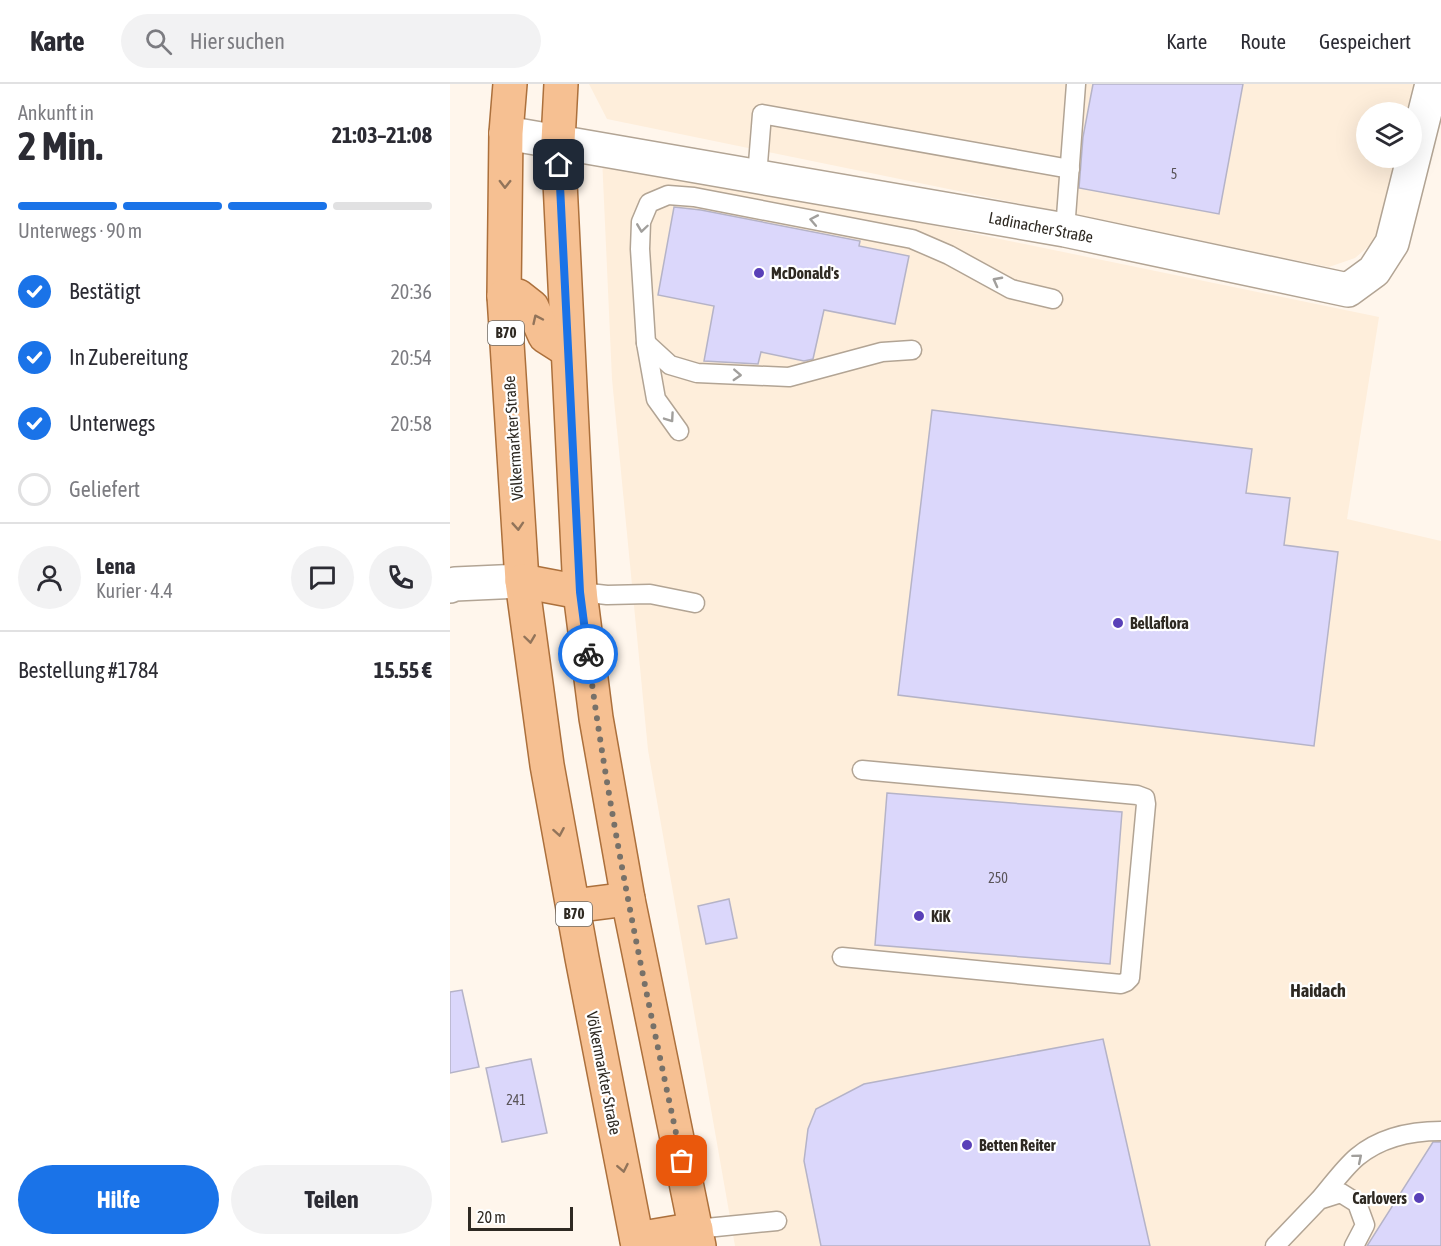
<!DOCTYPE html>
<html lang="de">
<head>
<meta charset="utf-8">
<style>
	body { margin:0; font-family:"Asap Condensed",sans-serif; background:#f2f2f3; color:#2b2b33; height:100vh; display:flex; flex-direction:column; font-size:22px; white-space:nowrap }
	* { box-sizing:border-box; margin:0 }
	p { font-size:20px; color:#7c7c81 }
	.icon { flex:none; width:33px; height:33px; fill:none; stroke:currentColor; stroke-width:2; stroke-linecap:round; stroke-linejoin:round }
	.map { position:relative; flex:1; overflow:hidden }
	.panel { display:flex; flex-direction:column; background:#fff; width:450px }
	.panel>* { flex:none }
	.buttons { position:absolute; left:906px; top:18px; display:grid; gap:12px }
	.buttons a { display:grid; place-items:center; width:66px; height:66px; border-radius:50%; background:#fff; box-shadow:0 6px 24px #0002; font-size:30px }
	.scale { position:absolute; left:18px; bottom:15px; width:105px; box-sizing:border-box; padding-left:6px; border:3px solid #2e2922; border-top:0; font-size:16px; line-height:21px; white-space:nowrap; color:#2e2922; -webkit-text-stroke:4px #fff; paint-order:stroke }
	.pin { position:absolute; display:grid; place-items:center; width:51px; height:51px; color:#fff; margin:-26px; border-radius:12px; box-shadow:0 3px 9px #0006 }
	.courier { position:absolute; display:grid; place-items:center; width:60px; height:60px; margin:-30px; border:4px solid #1a73e8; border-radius:50%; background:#fff; color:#222; box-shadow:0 2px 8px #0007 }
	.headline em { font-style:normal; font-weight:700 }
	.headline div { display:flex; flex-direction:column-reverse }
	.headline { display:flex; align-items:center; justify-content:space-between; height:102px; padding:0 18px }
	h1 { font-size:39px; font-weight:700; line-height:45px }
	.bar { display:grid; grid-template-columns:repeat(4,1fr); gap:9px 6px; align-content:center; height:72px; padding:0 18px }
	.bar i { height:8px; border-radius:4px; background:#e1e1e2 }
	.bar .on { background:#1a73e8 }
	.bar p { grid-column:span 4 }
	.line { display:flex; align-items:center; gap:15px; padding:0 18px; border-top:2px solid #e1e1e2 }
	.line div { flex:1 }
	.round { display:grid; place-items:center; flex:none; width:63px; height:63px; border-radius:32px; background:#f2f2f3 }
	ol { padding:0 18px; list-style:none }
	li { display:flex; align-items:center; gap:18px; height:66px }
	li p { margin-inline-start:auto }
	li .icon { padding:6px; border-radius:50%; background:#1a73e8; color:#fff; stroke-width:4 }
	li:last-child { color:#7c7c81 }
	li i { width:33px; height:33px; border:3px solid #e1e1e2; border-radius:50% }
	.cta { display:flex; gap:12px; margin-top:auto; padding:12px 18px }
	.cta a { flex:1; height:69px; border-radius:36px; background:#1a73e8; color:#fff; font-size:24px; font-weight:700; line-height:69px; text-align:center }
	.cta a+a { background:#f2f2f3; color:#2b2b33 }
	header { display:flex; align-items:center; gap:36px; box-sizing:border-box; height:84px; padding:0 30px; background:#fff; border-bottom:2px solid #e1e1e2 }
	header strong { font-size:28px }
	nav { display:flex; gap:33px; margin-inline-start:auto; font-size:21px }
	.search { width:420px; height:54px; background:#f2f2f3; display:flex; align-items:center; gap:15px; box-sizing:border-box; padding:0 21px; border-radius:33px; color:#7c7c81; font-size:22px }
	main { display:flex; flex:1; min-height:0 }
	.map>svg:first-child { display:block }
	.built { fill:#feeedb }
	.building { fill:#dbd7fb; stroke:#b5b3c7; stroke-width:1.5 }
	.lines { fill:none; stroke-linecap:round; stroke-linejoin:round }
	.service-casing { stroke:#b2a494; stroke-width:21 }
	.minor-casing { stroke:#b2a494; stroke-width:36 }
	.primary-casing { stroke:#ac703c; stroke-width:36 }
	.service { stroke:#fff; stroke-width:18 }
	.minor { stroke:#fff; stroke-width:33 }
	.primary { stroke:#f6c092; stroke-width:33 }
	.oneway { stroke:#92745a }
	.oneway2 { stroke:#a19f9c }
	.done { stroke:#777169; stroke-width:6; stroke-dasharray:0 10.8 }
	.route { stroke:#1a73e8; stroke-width:8 }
	.poi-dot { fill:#5940b8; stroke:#fff; stroke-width:2 }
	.labels { text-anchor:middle; stroke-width:4.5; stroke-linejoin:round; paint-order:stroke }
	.number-label { font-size:14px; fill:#595458 }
	.shield { fill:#fff; stroke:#6d6964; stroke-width:1.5 }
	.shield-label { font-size:15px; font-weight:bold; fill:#2e2922 }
	.street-label { font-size:16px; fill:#2e2922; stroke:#fff }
	.poi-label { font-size:16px; font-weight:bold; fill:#2e2922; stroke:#fff; text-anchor:start }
	.neighbourhood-label { font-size:18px; font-weight:bold; fill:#2e2922; stroke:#fff }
</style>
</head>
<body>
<header>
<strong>Karte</strong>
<div class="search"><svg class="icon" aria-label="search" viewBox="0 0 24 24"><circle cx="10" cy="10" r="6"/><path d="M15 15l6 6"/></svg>Hier suchen</div>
<nav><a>Karte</a><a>Route</a><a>Gespeichert</a></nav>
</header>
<main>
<section class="panel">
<div class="headline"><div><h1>2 Min.</h1><p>Ankunft in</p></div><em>21:03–21:08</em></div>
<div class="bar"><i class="on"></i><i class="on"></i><i class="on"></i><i></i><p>Unterwegs · 90 m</p></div>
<ol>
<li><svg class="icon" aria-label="check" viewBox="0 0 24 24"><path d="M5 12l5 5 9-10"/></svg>Bestätigt<p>20:36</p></li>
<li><svg class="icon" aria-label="check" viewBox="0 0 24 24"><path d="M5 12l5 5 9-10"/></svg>In Zubereitung<p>20:54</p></li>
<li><svg class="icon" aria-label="check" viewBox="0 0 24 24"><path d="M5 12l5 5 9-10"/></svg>Unterwegs<p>20:58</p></li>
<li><i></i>Geliefert</li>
</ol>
<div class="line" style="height:108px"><a class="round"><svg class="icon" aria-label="person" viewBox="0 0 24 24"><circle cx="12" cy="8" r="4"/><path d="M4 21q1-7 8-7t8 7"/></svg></a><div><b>Lena</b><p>Kurier · 4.4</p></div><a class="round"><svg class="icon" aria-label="chat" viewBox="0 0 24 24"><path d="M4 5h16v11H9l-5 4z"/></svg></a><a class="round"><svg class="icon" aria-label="phone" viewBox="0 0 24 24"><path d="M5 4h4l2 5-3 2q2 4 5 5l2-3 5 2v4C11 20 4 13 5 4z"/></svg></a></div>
<div class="line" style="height:78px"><div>Bestellung #1784</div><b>15.55 €</b></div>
<div class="cta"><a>Hilfe</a><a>Teilen</a></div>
</section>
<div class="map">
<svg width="991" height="1162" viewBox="0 0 991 1162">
	<rect width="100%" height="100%" fill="#fff6ec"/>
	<!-- built -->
	<g class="built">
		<polygon points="139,0 964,0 958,28 916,28 916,74 947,74 927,155 905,174 879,183 157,35"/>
		<polygon points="152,73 929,233 897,435 991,457 991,1162 285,1162 198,666 162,295"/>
	</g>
	<!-- building -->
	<g class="building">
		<polygon points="643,0 793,0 769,130 629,104 633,53"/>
		<polygon points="224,123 251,126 410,157 409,162 459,172 445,240 374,226 363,275 354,277 311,268 308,280 254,277 264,222 208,211"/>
		<polygon points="482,326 802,365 796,409 840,414 834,461 888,468 864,662 448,611"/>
		<polygon points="437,709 672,728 660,880 425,861"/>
		<polygon points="279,815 287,854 256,860 248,822"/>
		<polygon points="12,906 29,983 0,989 0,908"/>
		<polygon points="653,955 700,1162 371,1162 354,1077 358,1045 366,1025 414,1000"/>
		<polygon points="81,975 97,1049 52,1058 36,984"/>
		<polygon points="983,1058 991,1058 991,1162 917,1162"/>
	</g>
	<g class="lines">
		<!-- service casing -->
		<g class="service-casing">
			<g id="service">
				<polyline points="307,92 312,30 620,85"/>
				<polyline points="615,146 626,0"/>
				<polyline points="196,259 220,281 247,289 339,293 432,268 462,266"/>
				<polyline points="229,347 206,315 196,259 190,165 191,138 199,119 218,111 244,113 462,155 499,171 561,205 603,215"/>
				<polyline points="130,508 157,511 200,510 245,519"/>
				<polyline points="392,873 671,900 676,898 680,894 696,720 695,714 687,711 412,686"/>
				<path d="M870 1115C882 1101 894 1084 907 1073 931 1053 961 1047 991 1047"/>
				<polyline points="246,1145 327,1137"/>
				<polyline points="825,1162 869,1116 891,1109 907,1119 915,1141 904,1162"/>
			</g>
		</g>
		<!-- minor casing -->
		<g class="minor-casing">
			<g id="minor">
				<polyline points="56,49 615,146 898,206 924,187 942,159 982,0"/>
				<polyline points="0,502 5,500 72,497"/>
			</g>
		</g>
		<!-- primary casing -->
		<g class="primary-casing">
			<g id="primary">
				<polyline points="60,0 56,49 54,212 72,497 97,681 132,874 188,1162"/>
				<polyline points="111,0 108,57 130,508 146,634 178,815 249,1162"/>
				<polyline points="54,212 68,212 82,223 95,252 117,266"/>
				<polyline points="72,497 130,508"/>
				<polyline points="123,822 178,815"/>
				<polyline points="187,1155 246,1145"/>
			</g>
		</g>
		<!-- service -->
		<use href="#service" class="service"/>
		<!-- minor -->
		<use href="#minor" class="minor"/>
		<!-- primary -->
		<use href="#primary" class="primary"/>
	</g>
	<!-- one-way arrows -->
	<defs><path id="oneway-chevron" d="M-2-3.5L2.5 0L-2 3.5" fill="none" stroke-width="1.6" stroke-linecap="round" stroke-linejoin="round" transform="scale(1.5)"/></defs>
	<g class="oneway">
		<use href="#oneway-chevron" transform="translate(55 100) rotate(91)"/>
		<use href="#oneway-chevron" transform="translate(87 235) rotate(-115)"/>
		<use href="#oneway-chevron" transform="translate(68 442) rotate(86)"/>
		<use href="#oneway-chevron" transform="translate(80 555) rotate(82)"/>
		<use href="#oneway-chevron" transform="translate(109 748) rotate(80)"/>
		<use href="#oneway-chevron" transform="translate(173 1084) rotate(79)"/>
	</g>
	<g class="oneway2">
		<use href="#oneway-chevron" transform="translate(364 136) rotate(-169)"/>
		<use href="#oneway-chevron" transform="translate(192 144) rotate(98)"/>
		<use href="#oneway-chevron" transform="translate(547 197) rotate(-152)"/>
		<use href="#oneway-chevron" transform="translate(287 291) rotate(3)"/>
		<use href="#oneway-chevron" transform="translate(220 334) rotate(55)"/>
		<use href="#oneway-chevron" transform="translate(908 1074) rotate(-40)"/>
	</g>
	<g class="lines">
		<!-- done -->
		<path class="done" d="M138 570C160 740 196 909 232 1077"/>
		<!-- route -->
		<polyline class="route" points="109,81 130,508 138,570"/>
	</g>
	<!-- markers -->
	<g class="poi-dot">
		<circle cx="309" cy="189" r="6"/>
		<circle cx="668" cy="539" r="6"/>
		<circle cx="469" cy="832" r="6"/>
		<circle cx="517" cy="1061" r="6"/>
		<circle cx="969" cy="1114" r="6"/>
	</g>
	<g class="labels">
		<!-- number labels -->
		<g class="number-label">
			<text x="724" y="95">5</text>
			<text x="548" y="799">250</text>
			<text x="66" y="1021">241</text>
		</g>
		<!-- shield labels -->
		<g class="shield">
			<rect x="38" y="237" width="36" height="24" rx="4.5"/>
			<rect x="106" y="818" width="36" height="24" rx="4.5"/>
		</g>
		<g class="shield-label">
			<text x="56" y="254">B70</text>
			<text x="124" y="835">B70</text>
		</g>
		<!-- street labels -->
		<g class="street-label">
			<text transform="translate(591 143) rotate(11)" y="6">Ladinacher Straße</text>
			<text transform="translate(63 354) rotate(-94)" y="6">Völkermarkter Straße</text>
			<text transform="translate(154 989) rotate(79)" y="6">Völkermarkter Straße</text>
		</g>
		<!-- poi labels -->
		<g class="poi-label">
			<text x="321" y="195">McDonald's</text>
			<text x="680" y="545">Bellaflora</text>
			<text x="481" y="838">KiK</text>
			<text x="529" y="1067">Betten Reiter</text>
			<text x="957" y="1120" text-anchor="end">Carlovers</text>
		</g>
		<!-- neighbourhood labels -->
		<g class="neighbourhood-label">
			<text x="868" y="913">Haidach</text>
		</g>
	</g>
</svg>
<div class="buttons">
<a><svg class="icon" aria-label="layers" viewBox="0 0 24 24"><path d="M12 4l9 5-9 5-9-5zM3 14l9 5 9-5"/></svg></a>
</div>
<div class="scale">20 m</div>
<div class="pin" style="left:232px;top:1077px;background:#ea580c"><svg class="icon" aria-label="bag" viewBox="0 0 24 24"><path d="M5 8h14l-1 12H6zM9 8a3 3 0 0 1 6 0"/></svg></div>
<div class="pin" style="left:109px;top:81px;background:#1f2937"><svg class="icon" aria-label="home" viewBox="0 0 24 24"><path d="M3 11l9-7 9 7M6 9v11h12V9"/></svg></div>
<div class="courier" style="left:138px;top:570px"><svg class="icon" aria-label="bike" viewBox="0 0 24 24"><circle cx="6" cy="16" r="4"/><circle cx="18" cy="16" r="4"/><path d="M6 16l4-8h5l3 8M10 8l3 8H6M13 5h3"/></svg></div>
</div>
</main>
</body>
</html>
